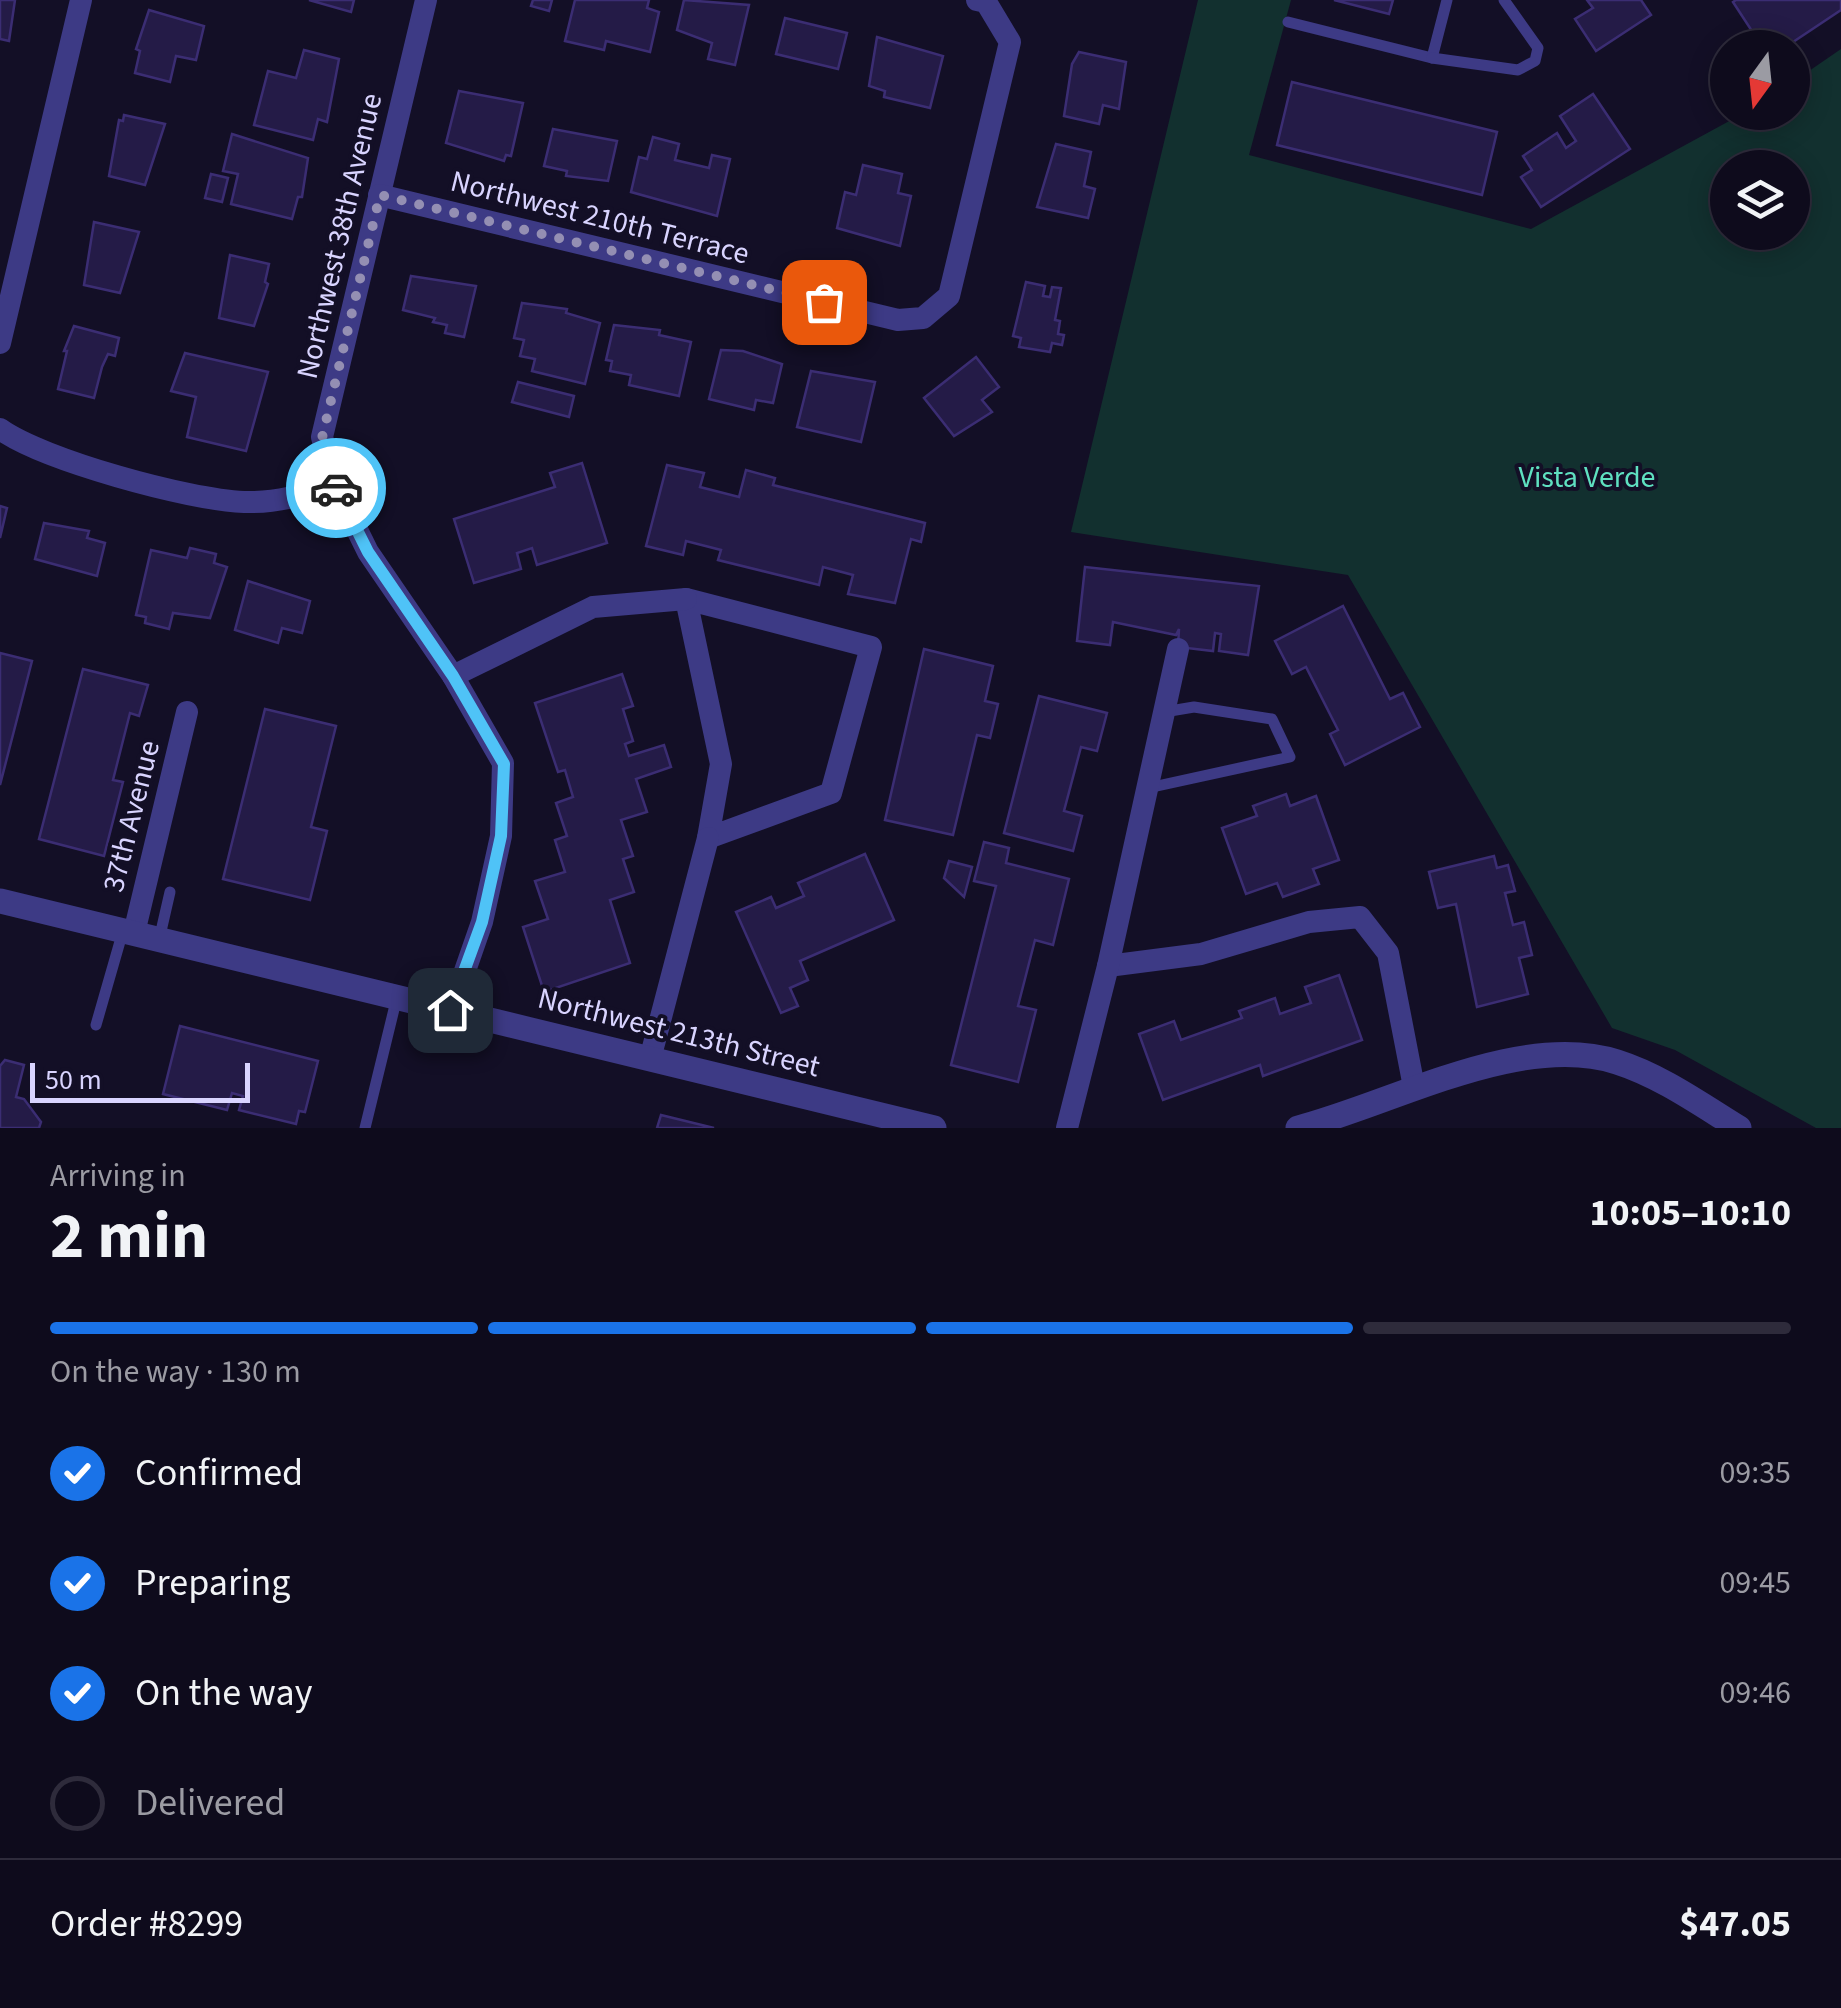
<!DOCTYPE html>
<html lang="en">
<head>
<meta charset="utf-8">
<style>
	body { margin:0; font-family:"Source Sans 3",sans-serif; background:#171425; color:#f1f3f6; height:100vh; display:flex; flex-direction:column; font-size:38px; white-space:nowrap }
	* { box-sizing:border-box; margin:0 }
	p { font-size:32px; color:#9b9ba3 }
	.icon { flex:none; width:55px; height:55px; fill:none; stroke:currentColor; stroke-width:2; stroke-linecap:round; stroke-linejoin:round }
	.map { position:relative; height:1128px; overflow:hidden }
	.side { display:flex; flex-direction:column; background:#0e0b1c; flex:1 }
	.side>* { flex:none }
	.needle { width:65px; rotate:195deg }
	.fabs { position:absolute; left:1710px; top:30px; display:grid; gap:20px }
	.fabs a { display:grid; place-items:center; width:100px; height:100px; border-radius:50%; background:#0e0b1c; box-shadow:0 5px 25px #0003,0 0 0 2px #2e2b3b; font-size:50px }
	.scale { position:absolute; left:30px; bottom:25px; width:220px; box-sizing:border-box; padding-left:10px; border:5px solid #d9d4ff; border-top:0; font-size:28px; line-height:35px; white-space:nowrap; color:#d9d4ff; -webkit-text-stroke:8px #130f26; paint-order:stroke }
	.pin { position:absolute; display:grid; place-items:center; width:85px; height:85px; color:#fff; margin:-42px; border-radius:20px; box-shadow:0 5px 15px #0006 }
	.courier { position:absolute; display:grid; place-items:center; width:100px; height:100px; margin:-50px; border:8px solid #4fc3f7; border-radius:50%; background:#fff; color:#222; box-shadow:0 2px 12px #0007 }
	.headline em { font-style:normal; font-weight:700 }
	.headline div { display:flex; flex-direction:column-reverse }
	.headline { display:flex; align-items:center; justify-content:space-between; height:170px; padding:0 50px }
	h1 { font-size:65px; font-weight:700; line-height:75px }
	.bar { display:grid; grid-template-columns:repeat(4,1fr); gap:15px 10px; align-content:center; height:120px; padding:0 50px }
	.bar i { height:12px; border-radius:8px; background:#2e2b3b }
	.bar .active { background:#1a73e8 }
	.bar p { grid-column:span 4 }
	.line { display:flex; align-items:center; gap:25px; padding:0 50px; border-top:2px solid #2e2b3b }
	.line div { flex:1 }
	ol { padding:0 50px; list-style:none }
	li { display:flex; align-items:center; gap:30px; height:110px }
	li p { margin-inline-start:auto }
	li .icon { padding:10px; border-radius:50%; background:#1a73e8; color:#fff; stroke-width:4 }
	li:last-child { color:#9b9ba3 }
	li i { width:55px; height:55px; border:5px solid #2e2b3b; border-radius:50% }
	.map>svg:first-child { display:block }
	.green { fill:#12302f; fill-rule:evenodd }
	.building { fill:#241b47; stroke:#3b2d73; stroke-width:2.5 }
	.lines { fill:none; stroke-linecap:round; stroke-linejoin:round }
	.service { stroke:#3d3a85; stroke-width:11 }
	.minor { stroke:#3d3a85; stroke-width:22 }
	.tertiary { stroke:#3d3a85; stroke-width:25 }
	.done { stroke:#948fb3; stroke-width:10; stroke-dasharray:0 18 }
	.route { stroke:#4fc3f7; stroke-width:12 }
	.labels { text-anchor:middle; stroke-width:8; stroke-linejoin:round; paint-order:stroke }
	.street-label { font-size:30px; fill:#d9d4ff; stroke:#130f26 }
	.park-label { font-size:30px; fill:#5fe0c0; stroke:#130f26 }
</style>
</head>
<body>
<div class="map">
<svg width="1841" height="1128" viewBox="0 0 1841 1128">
	<rect width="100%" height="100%" fill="#130f26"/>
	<!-- green -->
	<path class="green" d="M1198 0H1291L1249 155 1531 229 1744 113 1792 112 1793 82 1841 49V1128H1816L1675 1050 1612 1028 1348 575 1071 532ZM1728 168H1792V232H1728Z"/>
	<!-- building -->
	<g class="building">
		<polygon points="0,0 15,0 9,41 0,39"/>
		<polygon points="309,0 354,0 351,12"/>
		<polygon points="533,0 552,0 549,11 531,6"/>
		<polygon points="575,0 649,0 647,8 659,12 650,52 606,41 604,50 565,41"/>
		<polygon points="684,0 749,5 735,65 708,59 712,43 677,30"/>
		<polygon points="1334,0 1393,0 1389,14"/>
		<polygon points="1587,0 1641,0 1651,15 1596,51 1575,19 1593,8"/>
		<polygon points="1736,0 1841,0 1841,10 1784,48 1763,48 1733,2"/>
		<polygon points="149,10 204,26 196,60 176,56 170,82 135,73 140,51 136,49"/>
		<polygon points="785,18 847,33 838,69 776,54"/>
		<polygon points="877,37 943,56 930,108 884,97 885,91 869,86"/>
		<polygon points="304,50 339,59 327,122 318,119 313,140 254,125 268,71 296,78"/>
		<polygon points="1079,52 1126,62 1119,109 1103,105 1099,124 1064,116 1072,64"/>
		<polygon points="1292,82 1497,132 1482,195 1277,145"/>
		<polygon points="459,91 523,103 511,156 506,155 504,161 446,143"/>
		<polygon points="1593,94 1630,149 1541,207 1521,177 1532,170 1523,156 1557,133 1566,148 1576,141 1560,116"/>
		<polygon points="124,115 165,124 145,185 109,176 119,120 123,121"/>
		<polygon points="553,129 617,141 608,181 566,176 567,171 544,166"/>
		<polygon points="232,134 308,158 302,197 298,197 292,219 231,204 238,174 223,171"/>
		<polygon points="653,137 679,144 675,160 709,168 712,155 730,159 717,216 631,192 639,157 647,159"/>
		<polygon points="1056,144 1091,152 1084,186 1095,189 1088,218 1037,207"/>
		<polygon points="863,165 902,174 898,193 911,196 900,246 837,228 845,192 856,195"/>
		<polygon points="211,174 228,178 222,202 205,198"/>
		<polygon points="94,222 139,232 120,293 84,285"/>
		<polygon points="230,255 269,264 265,282 268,284 254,326 219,318"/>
		<polygon points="411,276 476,286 464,337 445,333 447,325 433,322 435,318 403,310"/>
		<polygon points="1026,282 1045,286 1043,296 1050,297 1052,287 1061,288 1055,320 1060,321 1058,334 1064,335 1062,345 1052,343 1050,352 1019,347 1021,338 1013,336"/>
		<polygon points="522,303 567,309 566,313 600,323 585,384 532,371 535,359 520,356 524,340 514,338"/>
		<polygon points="614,325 660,330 659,335 691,342 679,396 629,385 631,375 610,371 612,361 606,360"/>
		<polygon points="74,326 119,338 115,356 108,354 102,367 94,398 58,389 67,351 64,351"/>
		<polygon points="721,350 743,351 782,364 773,403 756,400 754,410 709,399"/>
		<polygon points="185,353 268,372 246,451 187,437 196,397 171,391"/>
		<polygon points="976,357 999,387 982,400 992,412 954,436 924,398"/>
		<polygon points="811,371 875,382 861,442 797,427"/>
		<polygon points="518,382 574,396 569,417 512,402"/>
		<polygon points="582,463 607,543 537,565 532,548 517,553 521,569 474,583 454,519 555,487 550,473"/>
		<polygon points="667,465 704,473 700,487 739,497 746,470 775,478 773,485 925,523 921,542 911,539 895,603 848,594 853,575 823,567 819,585 718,560 721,550 686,541 683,555 646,546"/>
		<polygon points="0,506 7,508 0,538"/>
		<polygon points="44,523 89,531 87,538 105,543 97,576 35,559"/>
		<polygon points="190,548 216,554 214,563 227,567 210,618 173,613 169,629 145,623 146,617 136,615 151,550 187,558"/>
		<polygon points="1085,567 1259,586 1248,655 1219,651 1221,634 1215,633 1213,651 1178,647 1179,629 1176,635 1113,622 1110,645 1077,641"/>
		<polygon points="248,581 310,601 302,633 282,628 278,643 235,630"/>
		<polygon points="1343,606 1390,699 1403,693 1420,727 1345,765 1330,734 1338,730 1306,667 1292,674 1275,641"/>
		<polygon points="924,649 993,666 985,701 998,704 990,738 977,735 953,835 885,820"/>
		<polygon points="0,653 32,661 0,785"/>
		<polygon points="83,669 148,685 139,716 130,713 113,780 123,782 104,856 39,839"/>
		<polygon points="622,674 633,706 623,709 633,741 625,744 629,756 664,745 671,767 636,779 647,812 621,820 633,856 623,859 634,892 610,900 630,963 544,992 523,927 548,919 535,881 565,872 555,840 567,836 556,803 573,797 565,770 558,772 535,703"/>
		<polygon points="1039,696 1107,713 1097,751 1081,747 1064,811 1082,816 1073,851 1004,833"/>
		<polygon points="265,709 336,726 311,827 327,831 310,900 223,879"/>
		<polygon points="1286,794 1290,806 1316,796 1339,860 1313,869 1319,884 1283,897 1277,883 1246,894 1222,828 1257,816 1253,806"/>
		<polygon points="984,842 1009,848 1006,863 1069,879 1053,945 1035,940 1018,1006 1036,1010 1018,1082 951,1065 996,886 974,881"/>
		<polygon points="865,854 894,920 800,961 808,980 790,988 798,1006 781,1013 736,912 771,897 776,908 804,896 798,883"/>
		<polygon points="1494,856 1497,868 1508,865 1515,891 1505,893 1513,925 1524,922 1532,955 1519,958 1528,994 1477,1007 1456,904 1438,908 1429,872"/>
		<polygon points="949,861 972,867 964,897 944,878"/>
		<polygon points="1339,975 1362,1040 1263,1076 1260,1065 1163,1100 1139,1034 1174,1021 1181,1040 1242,1018 1239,1011 1275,998 1280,1014 1311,1003 1305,987"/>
		<polygon points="180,1026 318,1061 305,1112 299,1111 296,1124 239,1110 243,1096 232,1093 227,1110 163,1094"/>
		<polygon points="5,1060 24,1065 16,1097 24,1099 41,1122 39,1128 0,1128 0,1066"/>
		<polygon points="661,1115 714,1128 657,1128"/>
	</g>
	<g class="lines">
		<!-- service -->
		<g class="service">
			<polyline points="1288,22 1432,58 1447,0"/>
			<polyline points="1432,58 1518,70 1535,61 1538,48 1504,0"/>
			<polyline points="1148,788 1290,757 1272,719 1194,707 1164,712"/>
			<polyline points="159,940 170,892"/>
			<polyline points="96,1025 123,931"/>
			<polyline points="365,1128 397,997"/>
		</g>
		<!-- minor -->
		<g class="minor">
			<polyline points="426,0 322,437 335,485 368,552 453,676 503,763 501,836 482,922 451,1011"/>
			<polyline points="379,195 898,320 923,318 949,296 1010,42 986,2 977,0"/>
			<polyline points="0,343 81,0"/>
			<path d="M0 429C43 460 189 500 244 502 276 503 304 495 335 485"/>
			<polygon points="686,599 871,647 831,793 708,838 721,764"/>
			<polyline points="453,676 593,607 686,599"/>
			<polyline points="134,933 187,712"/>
			<polyline points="1108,966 1201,954 1309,922 1360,917 1388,953 1414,1087"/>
			<polyline points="650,1059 708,838"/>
			<polyline points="1067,1128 1108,966 1178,649"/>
		</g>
		<!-- tertiary -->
		<g class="tertiary">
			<polyline points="0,901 934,1128"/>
			<path d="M1298 1128C1392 1104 1520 1031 1617 1062 1661 1076 1700 1104 1739 1128"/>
		</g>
	</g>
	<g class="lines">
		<!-- done -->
		<polyline class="done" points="336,488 322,438 380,195 824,302"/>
		<!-- route -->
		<polyline class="route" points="336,488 368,552 453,676 504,764 501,836 482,922 450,1010"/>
	</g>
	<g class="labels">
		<!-- street labels -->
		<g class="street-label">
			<text transform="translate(600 217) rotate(14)" y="10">Northwest 210th Terrace</text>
			<text transform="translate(339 236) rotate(-77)" y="10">Northwest 38th Avenue</text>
			<text transform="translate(131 816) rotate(-76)" y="10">37th Avenue</text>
			<text transform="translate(679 1032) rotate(14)" y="10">Northwest 213th Street</text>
		</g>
		<!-- park labels -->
		<g class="park-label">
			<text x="1587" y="487">Vista Verde</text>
		</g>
	</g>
</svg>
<div class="fabs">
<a><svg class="needle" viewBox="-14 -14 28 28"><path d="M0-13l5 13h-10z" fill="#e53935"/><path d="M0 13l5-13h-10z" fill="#9b9ba3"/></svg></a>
<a><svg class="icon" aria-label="layers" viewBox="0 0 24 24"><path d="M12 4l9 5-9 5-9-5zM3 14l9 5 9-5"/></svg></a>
</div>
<div class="scale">50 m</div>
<div class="pin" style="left:824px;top:302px;background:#ea580c"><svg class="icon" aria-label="bag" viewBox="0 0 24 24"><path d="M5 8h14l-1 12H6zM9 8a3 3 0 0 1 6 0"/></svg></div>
<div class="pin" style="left:450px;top:1010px;background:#1f2937"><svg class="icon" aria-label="home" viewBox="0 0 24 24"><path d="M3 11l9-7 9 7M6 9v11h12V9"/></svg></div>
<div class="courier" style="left:336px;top:488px"><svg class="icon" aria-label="car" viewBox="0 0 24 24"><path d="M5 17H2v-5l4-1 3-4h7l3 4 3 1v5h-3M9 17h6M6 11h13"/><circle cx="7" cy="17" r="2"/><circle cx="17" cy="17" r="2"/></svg></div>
</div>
<section class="side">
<div class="headline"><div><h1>2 min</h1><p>Arriving in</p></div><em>10:05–10:10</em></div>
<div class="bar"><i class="active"></i><i class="active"></i><i class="active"></i><i></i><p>On the way · 130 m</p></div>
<ol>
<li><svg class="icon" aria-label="check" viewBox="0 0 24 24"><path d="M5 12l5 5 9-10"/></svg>Confirmed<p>09:35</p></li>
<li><svg class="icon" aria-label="check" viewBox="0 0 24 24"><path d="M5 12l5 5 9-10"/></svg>Preparing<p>09:45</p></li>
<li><svg class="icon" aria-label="check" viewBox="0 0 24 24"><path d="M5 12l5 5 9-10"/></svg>On the way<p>09:46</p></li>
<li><i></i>Delivered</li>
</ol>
<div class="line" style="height:130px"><div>Order #8299</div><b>$47.05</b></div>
</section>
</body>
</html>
